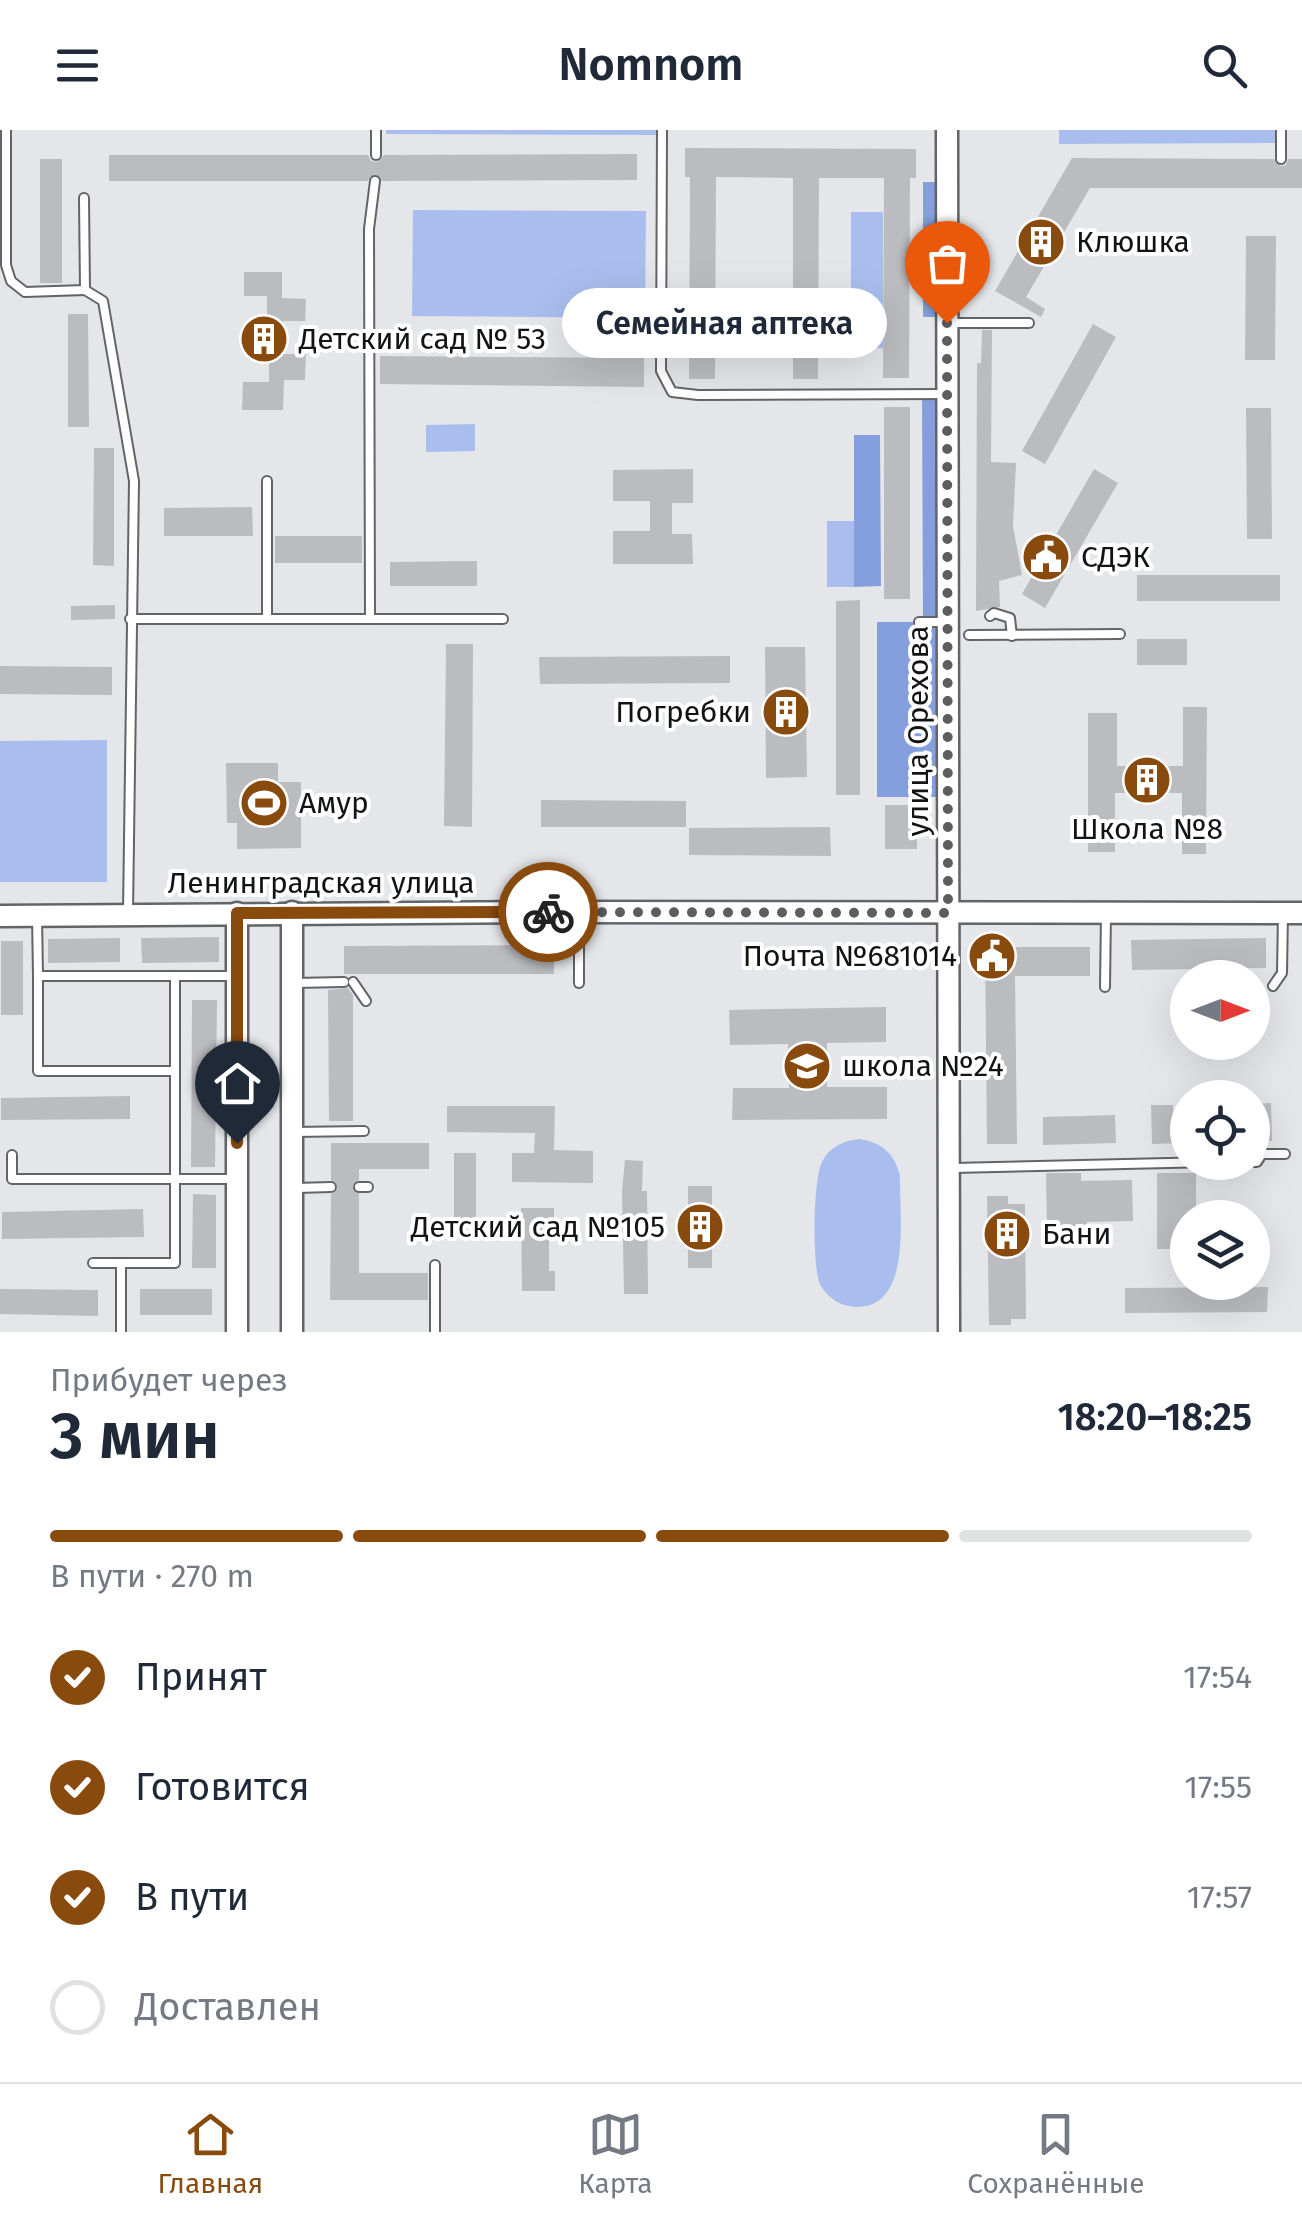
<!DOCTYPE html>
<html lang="ru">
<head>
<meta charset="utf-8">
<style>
	body { margin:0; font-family:"Fira Sans",sans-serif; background:#f2f2f3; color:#1f2937; height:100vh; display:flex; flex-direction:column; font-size:38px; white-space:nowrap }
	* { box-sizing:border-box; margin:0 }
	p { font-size:32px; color:#747a83 }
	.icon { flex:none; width:55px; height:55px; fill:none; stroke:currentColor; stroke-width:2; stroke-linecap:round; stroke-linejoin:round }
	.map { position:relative; height:1202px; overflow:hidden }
	.details { display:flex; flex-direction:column; background:#fff; flex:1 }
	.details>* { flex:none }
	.needle { width:65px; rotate:90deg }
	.fabs { position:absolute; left:1170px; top:830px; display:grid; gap:20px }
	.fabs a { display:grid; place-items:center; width:100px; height:100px; border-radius:50%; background:#fff; box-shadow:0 10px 40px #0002; font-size:50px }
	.pin { position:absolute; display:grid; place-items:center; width:85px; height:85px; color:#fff; margin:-102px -42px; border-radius:50% 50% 50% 0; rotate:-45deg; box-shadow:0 0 10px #0007 }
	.pin .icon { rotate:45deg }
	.courier { position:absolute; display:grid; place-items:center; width:100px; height:100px; margin:-50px; border:8px solid #894a0e; border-radius:50%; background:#fff; color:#222; box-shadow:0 2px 12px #0007 }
	.bubble { position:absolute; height:70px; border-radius:35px; background:#fff; box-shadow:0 10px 40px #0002; font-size:32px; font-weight:600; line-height:70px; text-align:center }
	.headline em { font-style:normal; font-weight:600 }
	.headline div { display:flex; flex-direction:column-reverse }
	.headline { display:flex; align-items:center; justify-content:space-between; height:170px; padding:0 50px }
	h1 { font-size:65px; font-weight:600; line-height:75px }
	.bar { display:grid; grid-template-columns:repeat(4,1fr); gap:15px 10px; align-content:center; height:120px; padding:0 50px }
	.bar i { height:12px; border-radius:8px; background:#e0e1e3 }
	.bar .selected { background:#894a0e }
	.bar p { grid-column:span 4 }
	ol { padding:0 50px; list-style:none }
	li { display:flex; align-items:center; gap:30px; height:110px }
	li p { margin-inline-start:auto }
	li .icon { padding:10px; border-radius:50%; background:#894a0e; color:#fff; stroke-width:4 }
	li:last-child { color:#747a83 }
	li i { width:55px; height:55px; border:5px solid #e0e1e3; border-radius:50% }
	header { display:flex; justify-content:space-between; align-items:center; height:130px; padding:0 50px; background:#fff; font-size:45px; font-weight:600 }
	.dock { display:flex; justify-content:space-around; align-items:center; height:140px; border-top:2px solid #e0e1e3; background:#fff; font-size:28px; color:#747a83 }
	.dock a { display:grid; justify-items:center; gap:5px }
	.dock .selected { color:#894a0e }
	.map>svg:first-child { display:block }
	.green { fill:#a9beef }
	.forest { fill:#859fde }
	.building { fill:#bbbcc0 }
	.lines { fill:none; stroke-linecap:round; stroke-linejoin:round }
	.lane-casing { stroke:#626467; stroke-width:12 }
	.secondary-casing { stroke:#626467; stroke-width:25 }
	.lane { stroke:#fff; stroke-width:8 }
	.secondary { stroke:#fff; stroke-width:20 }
	.done { stroke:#5c5d5f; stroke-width:10; stroke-dasharray:0 18 }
	.route { stroke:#894a0e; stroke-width:12 }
	.labels { text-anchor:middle; stroke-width:8; stroke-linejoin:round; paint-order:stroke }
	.poi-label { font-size:30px; fill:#121314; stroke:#fff; text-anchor:start }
	.street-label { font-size:30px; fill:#121314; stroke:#fff }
</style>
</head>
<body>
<header><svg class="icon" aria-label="menu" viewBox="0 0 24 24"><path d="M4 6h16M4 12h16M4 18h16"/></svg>Nomnom<svg class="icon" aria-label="search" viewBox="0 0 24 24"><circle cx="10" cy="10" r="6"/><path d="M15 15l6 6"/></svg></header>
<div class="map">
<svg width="1302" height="1202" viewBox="0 0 1302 1202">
	<rect width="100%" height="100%" fill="#e4e6e9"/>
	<!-- green -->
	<g class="green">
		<polygon points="386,0 657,0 657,5 386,4"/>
		<polygon points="1059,0 1275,0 1275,13 1059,14"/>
		<polygon points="413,80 646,81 645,188 412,186"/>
		<rect x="851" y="82" width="32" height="136"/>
		<polygon points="475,294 475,321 426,322 426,295"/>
		<rect x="827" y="391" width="27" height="66"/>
		<polygon points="107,610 107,752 0,752 0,611"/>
		<path d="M859 1009C882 1012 895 1024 900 1046 899 1084 913 1177 857 1177 842 1177 827 1168 820 1154 812 1137 813 1049 822 1032 829 1017 843 1011 859 1009Z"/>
	</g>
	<!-- forest -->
	<g class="forest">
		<rect x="923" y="52" width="20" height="135"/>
		<polygon points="922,267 944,267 948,667 877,667 877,492 923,492"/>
		<polygon points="854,305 880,305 881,456 854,457"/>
	</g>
	<!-- building -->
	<g class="building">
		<polygon points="685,18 916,19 916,48 910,48 909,248 883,248 884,48 819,48 818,249 793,249 793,48 716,47 715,249 689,249 690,47 685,47"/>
		<polygon points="637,24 637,50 382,51 375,44 367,51 109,51 109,25 368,25 371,31 377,32 384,25"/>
		<polygon points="1072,28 1274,29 1280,36 1286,35 1288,29 1302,29 1302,58 1090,58 1026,167 1045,179 1041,187 995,161"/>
		<rect x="40" y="29" width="22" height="124"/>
		<polygon points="1246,106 1276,106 1275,230 1245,230"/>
		<polygon points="244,142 282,142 282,168 306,169 305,191 283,191 283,224 306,224 305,250 284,250 283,280 242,280 243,252 269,252 269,224 244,223 245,195 267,195 267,166 244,166"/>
		<polygon points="68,184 88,184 89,297 68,297"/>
		<polygon points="1093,194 1116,207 1045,334 1022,321"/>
		<polygon points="982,200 992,200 991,332 1016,333 1013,396 1022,445 999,451 1000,477 976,481 977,233 981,233"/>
		<polygon points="380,226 644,228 644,257 380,254"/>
		<rect x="884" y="277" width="26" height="192"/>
		<polygon points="1246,278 1271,278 1272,409 1247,409"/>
		<polygon points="94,318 114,318 114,436 93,435"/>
		<polygon points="693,339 693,373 672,373 672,404 692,404 693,434 613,434 613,401 650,401 650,371 613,371 613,340"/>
		<polygon points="1094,339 1118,353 1045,478 1022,464"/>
		<polygon points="252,377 253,406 164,406 164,378"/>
		<rect x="275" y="406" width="87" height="27"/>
		<polygon points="477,431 477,456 390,456 390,432"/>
		<rect x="1137" y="445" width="143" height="26"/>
		<polygon points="860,470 860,665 836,665 836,471"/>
		<polygon points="115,475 115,489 71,490 71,476"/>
		<rect x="1137" y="509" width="50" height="26"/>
		<polygon points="446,514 473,514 472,697 444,696"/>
		<polygon points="765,517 805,517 807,647 766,648"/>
		<polygon points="730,526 730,553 540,554 539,527"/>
		<polygon points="0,536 112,537 112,565 0,564"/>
		<polygon points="1183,577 1207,577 1206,724 1182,724 1182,663 1115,663 1115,722 1088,722 1088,583 1117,583 1117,636 1183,636"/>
		<polygon points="226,633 278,633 278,652 301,652 301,718 237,719 237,693 227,693"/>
		<polygon points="541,670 686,671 686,697 541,697"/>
		<polygon points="885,675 908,675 908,699 917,699 917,719 885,719"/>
		<polygon points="830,697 831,726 689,725 689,698"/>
		<polygon points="219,807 219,832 142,833 141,808"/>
		<polygon points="120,808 120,832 48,833 48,809"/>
		<polygon points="1266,808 1266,838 1132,840 1131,810"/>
		<rect x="1" y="811" width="22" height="74"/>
		<polygon points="554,815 554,844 344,844 344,816"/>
		<polygon points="985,817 1090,817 1090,846 1015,846 1017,1014 987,1014"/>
		<polygon points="348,858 353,865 353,991 329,991 328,860"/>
		<polygon points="192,870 217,870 215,1037 191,1037"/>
		<polygon points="886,877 886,912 827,913 827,957 887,957 887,989 732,990 733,958 789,958 788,914 730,915 729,880"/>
		<polygon points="130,966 130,989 1,990 1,968"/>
		<polygon points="1271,973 1272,1011 1252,1011 1252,974"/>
		<polygon points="1151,975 1173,975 1173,988 1188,987 1188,1013 1152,1014"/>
		<polygon points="447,976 555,976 554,1020 593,1021 593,1053 512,1052 512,1023 534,1023 535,1003 447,1002"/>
		<polygon points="1115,985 1116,1013 1043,1015 1043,987"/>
		<polygon points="331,1013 429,1013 429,1039 359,1039 359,1050 352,1056 359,1064 359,1143 428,1143 428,1170 330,1170 331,1064 338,1058 331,1050"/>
		<rect x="454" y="1023" width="22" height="69"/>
		<polygon points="625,1030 643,1031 642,1061 647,1061 648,1164 624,1164 622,1061"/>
		<polygon points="1046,1043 1081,1043 1081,1051 1132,1050 1133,1091 1087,1092 1087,1101 1047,1101"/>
		<polygon points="1157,1043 1196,1043 1196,1088 1188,1088 1188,1119 1157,1119"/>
		<rect x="688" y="1056" width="24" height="82"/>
		<polygon points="193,1064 216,1065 216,1138 192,1138"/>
		<polygon points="987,1066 1008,1066 1008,1074 1025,1074 1026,1189 1011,1189 1011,1195 989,1195"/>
		<polygon points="521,1078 554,1078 554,1101 549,1101 549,1141 555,1141 555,1161 522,1161"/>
		<polygon points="143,1079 144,1107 2,1109 2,1082"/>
		<polygon points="1268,1157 1267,1182 1125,1183 1125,1158"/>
		<polygon points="0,1159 98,1160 98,1186 0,1184"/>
		<rect x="140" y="1159" width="72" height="26"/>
	</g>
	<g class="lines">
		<!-- lane casing -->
		<g class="lane-casing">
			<g id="lane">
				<polyline points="6,0 6,135 11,151 25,162 85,160 84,68"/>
				<polyline points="662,0 661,241 672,262 698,265 947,264"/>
				<polyline points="1281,0 1281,29"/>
				<polyline points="376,25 376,0"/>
				<polyline points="85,160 103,171 134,351 128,782"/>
				<polyline points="951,193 1029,193"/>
				<polyline points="267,351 267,489"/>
				<polyline points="990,486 994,483 1010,488 1012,506"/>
				<polyline points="130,489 503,489"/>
				<polyline points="370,489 369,99 375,51"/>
				<polyline points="919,492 944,492"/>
				<polyline points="969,505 1120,504"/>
				<polyline points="579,783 579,853"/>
				<polyline points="37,786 38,846"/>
				<polyline points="353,852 366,871"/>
				<polyline points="294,853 344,852"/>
				<polyline points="1273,856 1282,843 1283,783"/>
				<polyline points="1105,857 1106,783"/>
				<polyline points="175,941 38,941 38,846 236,846"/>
				<polyline points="293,1002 364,1001"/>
				<polyline points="12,1025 12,1049 233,1049"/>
				<polyline points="1225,1032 1225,1036"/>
				<polyline points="1252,1032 1257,1032 1262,1024 1285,1024"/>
				<polyline points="953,1038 1212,1032"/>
				<polyline points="359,1057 368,1057"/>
				<polyline points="296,1058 331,1057"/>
				<polyline points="93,1133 175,1133 175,846"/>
				<polyline points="121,1202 121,1133"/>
				<polyline points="435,1202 435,1135"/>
			</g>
		</g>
		<!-- secondary casing -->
		<g class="secondary-casing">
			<g id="secondary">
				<polyline points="947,0 949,1202"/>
				<polyline points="237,783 237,1202"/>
				<polyline points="0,786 555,782 1302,783"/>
				<polyline points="292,1202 292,782"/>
			</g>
		</g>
		<!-- lane -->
		<use href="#lane" class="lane"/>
		<!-- secondary -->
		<use href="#secondary" class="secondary"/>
	</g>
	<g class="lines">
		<!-- done -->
		<polyline class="done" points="548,782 948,783 947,193"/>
		<!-- route -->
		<polyline class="route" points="237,1013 237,783 548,782"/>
	</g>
	<!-- icons -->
	<defs>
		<g id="building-disc" transform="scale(2.5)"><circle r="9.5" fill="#894a0e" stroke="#fff"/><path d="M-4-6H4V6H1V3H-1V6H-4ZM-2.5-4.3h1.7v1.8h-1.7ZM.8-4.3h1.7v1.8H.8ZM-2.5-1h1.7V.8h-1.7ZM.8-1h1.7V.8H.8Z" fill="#fff"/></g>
		<g id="civic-disc" transform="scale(2.5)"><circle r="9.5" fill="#894a0e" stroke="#fff"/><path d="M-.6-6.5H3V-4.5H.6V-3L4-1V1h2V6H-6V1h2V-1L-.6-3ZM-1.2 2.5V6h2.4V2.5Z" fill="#fff"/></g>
		<g id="stadium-disc" transform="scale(2.5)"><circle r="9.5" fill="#894a0e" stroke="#fff"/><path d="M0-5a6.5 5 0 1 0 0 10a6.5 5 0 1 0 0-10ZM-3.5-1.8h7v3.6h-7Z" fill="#fff"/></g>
		<g id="school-disc" transform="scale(2.5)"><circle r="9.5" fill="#894a0e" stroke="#fff"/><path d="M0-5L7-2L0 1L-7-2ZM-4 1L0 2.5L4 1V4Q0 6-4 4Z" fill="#fff"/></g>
	</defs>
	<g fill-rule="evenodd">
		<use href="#building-disc" x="1041" y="112"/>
		<use href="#building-disc" x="264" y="209"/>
		<use href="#civic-disc" x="1046" y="427"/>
		<use href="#building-disc" x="786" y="582"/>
		<use href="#building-disc" x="1147" y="650"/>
		<use href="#stadium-disc" x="264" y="673"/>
		<use href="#civic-disc" x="992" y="826"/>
		<use href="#school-disc" x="807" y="936"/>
		<use href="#building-disc" x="700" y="1097"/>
		<use href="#building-disc" x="1007" y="1104"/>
	</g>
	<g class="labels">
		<!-- poi labels -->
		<g class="poi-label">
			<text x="1076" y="122">Клюшка</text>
			<text x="299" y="219">Детский сад № 53</text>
			<text x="1081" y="437">СДЭК</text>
			<text x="751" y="592" text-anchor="end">Погребки</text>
			<text x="299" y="683">Амур</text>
			<text x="1147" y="709" text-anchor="middle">Школа №8</text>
			<text x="957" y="836" text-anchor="end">Почта №681014</text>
			<text x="842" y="946">школа №24</text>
			<text x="665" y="1107" text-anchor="end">Детский сад №105</text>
			<text x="1042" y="1114">Бани</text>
		</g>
		<!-- street labels -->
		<g class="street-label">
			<text transform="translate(918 601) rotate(-90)" y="10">улица Орехова</text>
			<text x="321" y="763">Ленинградская улица</text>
		</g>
	</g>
</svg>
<div class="fabs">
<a><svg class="needle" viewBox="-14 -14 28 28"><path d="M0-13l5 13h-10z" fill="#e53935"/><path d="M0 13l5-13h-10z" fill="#747a83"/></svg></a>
<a><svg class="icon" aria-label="locate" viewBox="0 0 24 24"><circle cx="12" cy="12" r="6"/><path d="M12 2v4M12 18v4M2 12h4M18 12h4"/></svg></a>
<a><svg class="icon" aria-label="layers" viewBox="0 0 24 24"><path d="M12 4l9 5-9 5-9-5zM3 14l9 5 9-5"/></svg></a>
</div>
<div class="pin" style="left:947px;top:193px;background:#ea580c"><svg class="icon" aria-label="bag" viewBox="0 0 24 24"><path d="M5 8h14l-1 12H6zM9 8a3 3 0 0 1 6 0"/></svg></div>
<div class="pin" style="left:237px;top:1013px;background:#1f2937"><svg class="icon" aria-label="home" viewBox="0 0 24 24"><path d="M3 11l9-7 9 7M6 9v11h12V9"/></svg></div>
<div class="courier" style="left:548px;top:782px"><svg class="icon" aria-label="bike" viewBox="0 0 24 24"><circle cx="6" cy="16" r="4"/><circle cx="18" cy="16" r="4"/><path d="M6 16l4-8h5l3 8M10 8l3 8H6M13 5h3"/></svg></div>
<div class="bubble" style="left:562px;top:158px;width:325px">Семейная аптека</div>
</div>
<section class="details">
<div class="headline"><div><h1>3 мин</h1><p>Прибудет через</p></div><em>18:20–18:25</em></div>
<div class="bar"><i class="selected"></i><i class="selected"></i><i class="selected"></i><i></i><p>В пути · 270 m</p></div>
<ol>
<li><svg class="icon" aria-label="check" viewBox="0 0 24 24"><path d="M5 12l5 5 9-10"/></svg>Принят<p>17:54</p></li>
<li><svg class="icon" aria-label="check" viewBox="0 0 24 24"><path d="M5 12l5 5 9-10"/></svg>Готовится<p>17:55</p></li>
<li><svg class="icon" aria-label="check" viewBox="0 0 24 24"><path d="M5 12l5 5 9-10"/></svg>В пути<p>17:57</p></li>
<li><i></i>Доставлен</li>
</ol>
</section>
<nav class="dock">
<a class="selected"><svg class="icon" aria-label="home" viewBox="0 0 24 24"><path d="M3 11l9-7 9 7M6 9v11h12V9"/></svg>Главная</a>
<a><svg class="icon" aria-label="map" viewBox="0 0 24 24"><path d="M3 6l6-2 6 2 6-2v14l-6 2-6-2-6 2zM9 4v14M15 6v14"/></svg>Карта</a>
<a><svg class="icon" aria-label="saved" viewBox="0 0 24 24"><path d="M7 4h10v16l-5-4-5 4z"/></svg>Сохранённые</a>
</nav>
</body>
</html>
